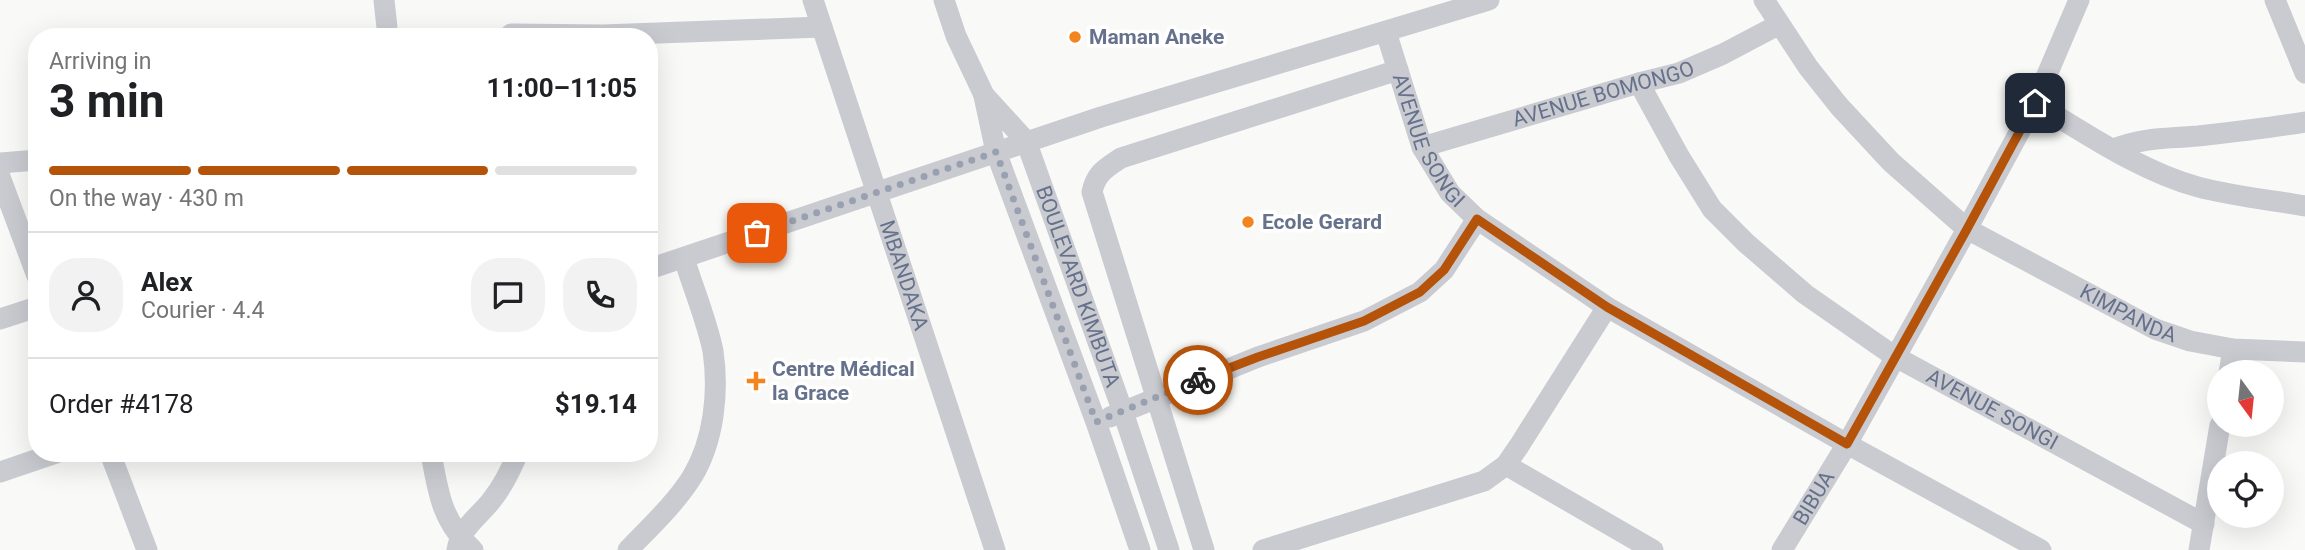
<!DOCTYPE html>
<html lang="en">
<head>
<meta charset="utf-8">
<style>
	body { margin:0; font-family:Roboto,sans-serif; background:#f2f2f2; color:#202124; height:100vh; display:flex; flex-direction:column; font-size:26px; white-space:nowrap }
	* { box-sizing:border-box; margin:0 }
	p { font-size:23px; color:#757577 }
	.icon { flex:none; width:38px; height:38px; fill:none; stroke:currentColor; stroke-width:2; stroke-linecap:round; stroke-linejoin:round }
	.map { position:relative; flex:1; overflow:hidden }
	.details { position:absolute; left:28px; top:28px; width:630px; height:434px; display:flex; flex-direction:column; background:#fff; border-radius:28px; box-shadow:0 7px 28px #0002 }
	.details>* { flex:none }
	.needle { width:46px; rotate:165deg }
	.controls { position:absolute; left:2207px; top:360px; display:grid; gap:14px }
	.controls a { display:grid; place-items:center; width:77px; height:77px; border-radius:50%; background:#fff; box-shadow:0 7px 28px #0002; font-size:35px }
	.pin { position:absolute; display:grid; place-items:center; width:60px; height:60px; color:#fff; margin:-30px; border-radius:14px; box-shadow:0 4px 10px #0006 }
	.courier { position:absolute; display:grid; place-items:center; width:70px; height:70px; margin:-35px; border:5px solid #b45309; border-radius:50%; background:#fff; color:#222; box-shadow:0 2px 9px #0007 }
	.head em { font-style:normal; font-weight:700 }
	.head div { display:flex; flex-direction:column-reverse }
	.head { display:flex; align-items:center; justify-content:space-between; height:119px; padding:0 21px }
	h1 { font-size:46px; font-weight:700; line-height:52px }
	.bar { display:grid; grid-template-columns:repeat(4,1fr); gap:10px 7px; align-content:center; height:84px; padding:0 21px }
	.bar i { height:9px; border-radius:5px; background:#e0e0e0 }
	.bar .on { background:#b45309 }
	.bar p { grid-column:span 4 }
	.line { display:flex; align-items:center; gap:18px; padding:0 21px; border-top:2px solid #e0e0e0 }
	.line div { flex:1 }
	.round { display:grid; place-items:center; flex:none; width:74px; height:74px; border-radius:28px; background:#f2f2f2 }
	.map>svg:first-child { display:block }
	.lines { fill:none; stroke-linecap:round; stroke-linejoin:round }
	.minor { stroke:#c9cbd1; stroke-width:21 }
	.done { stroke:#99a1b1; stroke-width:7; stroke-dasharray:0 12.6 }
	.route { stroke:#b45309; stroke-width:9 }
	.poi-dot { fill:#f4841d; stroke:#fff; stroke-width:2.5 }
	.labels { text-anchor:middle; stroke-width:7; stroke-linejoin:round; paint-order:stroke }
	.poi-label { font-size:21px; font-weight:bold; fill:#66718b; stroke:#fff; text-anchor:start }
	.street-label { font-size:21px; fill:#66718b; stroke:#fff }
</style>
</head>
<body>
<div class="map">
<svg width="2305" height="550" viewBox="0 0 2305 550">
	<rect width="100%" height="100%" fill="#f9faf7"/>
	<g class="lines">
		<!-- minor -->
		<g class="minor">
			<polyline points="384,0 388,37"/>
			<path id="s1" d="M813 0 995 550"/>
			<path id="s2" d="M944 0 956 36 984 95 1026 141 1123 412 1169 550"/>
			<path id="s3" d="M1764 0 1808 67 1839 106 1891 162 1967 229 2155 329 2190 341 2233 349 2305 352"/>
			<polyline points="2275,0 2305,73"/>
			<path id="s4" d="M1386 32 1422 147 1450 193 1477 219 1607 307 1847 444 2041 550"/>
			<polyline points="511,34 603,35 822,27"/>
			<path id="s5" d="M1639 83 1679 156 1712 209 1746 243 1805 294 1894 356 2204 524"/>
			<polyline points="984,96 996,152 1096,422 1140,550"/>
			<path d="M2035 103C2087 134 2140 171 2198 187 2233 196 2270 200 2305 206"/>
			<path id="s6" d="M1422 147 1639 83 1679 73 1723 54 1778 25"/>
			<path d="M2113 149C2146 137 2164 139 2198 136 2234 132 2269 128 2305 122"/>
			<polyline points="0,163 37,160"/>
			<polyline points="0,177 37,276"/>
			<polyline points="649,269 1101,117 1489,0"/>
			<polyline points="0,319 37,307"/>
			<polyline points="2229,373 2233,349"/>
			<polyline points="1110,417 1258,357 1364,321 1420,292 1444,270 1477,219"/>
			<polyline points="110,453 147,550"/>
			<path d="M431 453C438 493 442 522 473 550"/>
			<polyline points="1506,465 1653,550"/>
			<polyline points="0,472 56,453"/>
			<path d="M457 550C460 529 478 517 491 501 503 486 510 471 518 453"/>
			<path d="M628 550C650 527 675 504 692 477 714 441 719 392 713 351 707 321 693 288 684 258"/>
			<path d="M1204 550 1092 192C1096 173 1106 168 1121 158L1398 70"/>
			<polyline points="1263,550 1484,481 1506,465 1519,446 1607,307"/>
			<path id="s7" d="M1782 550 1847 444 1967 229 2035 103 2079 0"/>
			<polyline points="2199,550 2220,425"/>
		</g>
	</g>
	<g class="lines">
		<!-- done -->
		<polyline class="done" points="757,233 996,152 1096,422 1198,380"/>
		<!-- route -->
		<polyline class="route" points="1198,380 1258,357 1364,321 1420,292 1444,270 1477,219 1607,307 1847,444 1967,229 2035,103"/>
	</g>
	<!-- markers -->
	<g class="poi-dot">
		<circle cx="1075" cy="37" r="7"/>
		<circle cx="1248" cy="222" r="7"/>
		<path d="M752.5 370.5h7v7h7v7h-7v7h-7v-7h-7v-7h7z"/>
	</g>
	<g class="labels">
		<!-- poi labels -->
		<g class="poi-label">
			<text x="1089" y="44">Maman Aneke</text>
			<text x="1262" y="229">Ecole Gerard</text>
			<text x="772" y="376">Centre Médical<tspan x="772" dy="24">la Grace</tspan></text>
		</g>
		<!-- street labels -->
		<g class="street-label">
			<text dy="7" stroke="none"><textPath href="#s6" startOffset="189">AVENUE BOMONGO</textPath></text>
			<text dy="7" stroke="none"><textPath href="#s4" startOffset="117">AVENUE SONGI</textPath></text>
			<text dy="7" stroke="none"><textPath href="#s1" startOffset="290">MBANDAKA</textPath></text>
			<text dy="7" stroke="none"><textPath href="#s2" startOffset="320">BOULEVARD KIMBUTA</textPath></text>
			<text dy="7" stroke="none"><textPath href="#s3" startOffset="490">KIMPANDA</textPath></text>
			<text dy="7" stroke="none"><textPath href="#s5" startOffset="492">AVENUE SONGI</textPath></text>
			<text dy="7" stroke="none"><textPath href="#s7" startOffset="61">BIBUA</textPath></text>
		</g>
	</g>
</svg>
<div class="controls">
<a><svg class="needle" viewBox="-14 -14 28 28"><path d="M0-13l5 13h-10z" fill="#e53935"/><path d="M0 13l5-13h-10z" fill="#757577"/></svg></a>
<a><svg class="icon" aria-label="locate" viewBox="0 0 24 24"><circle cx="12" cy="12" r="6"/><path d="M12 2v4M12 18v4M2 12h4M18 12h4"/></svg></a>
</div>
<div class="pin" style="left:757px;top:233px;background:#ea580c"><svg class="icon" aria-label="bag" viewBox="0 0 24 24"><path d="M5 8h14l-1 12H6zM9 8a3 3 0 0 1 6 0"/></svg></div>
<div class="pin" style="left:2035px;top:103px;background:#1f2937"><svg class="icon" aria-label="home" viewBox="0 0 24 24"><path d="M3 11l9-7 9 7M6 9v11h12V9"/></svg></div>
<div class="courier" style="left:1198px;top:380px"><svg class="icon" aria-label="bike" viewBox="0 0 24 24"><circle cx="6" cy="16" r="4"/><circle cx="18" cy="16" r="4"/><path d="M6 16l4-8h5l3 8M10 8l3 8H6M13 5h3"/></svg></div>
<section class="details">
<div class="head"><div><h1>3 min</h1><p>Arriving in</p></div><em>11:00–11:05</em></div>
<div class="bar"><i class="on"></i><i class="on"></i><i class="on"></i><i></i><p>On the way · 430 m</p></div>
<div class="line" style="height:126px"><a class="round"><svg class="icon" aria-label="person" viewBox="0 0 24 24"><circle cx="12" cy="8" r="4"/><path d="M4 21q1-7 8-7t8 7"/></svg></a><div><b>Alex</b><p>Courier · 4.4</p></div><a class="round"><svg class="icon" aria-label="chat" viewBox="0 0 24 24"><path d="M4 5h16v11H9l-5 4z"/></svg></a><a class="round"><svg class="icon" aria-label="phone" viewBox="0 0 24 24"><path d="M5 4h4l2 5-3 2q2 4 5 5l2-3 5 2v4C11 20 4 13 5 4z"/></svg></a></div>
<div class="line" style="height:91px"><div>Order #4178</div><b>$19.14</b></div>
</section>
</div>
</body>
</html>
